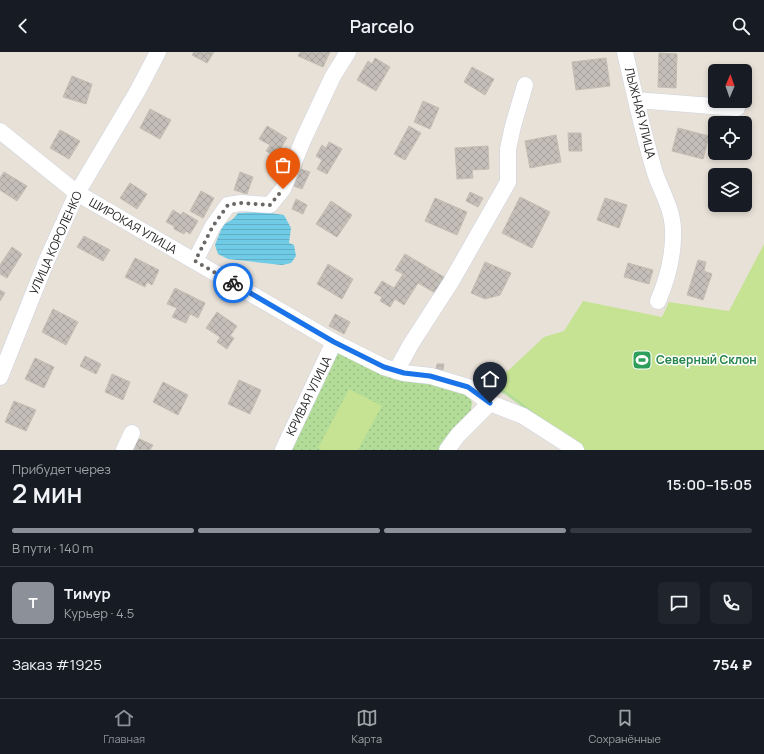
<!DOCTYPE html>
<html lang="ru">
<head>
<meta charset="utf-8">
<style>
	body { margin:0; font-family:Manrope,sans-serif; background:#20242c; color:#f1f3f6; height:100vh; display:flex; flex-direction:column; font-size:15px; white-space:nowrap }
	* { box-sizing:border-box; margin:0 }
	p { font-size:13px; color:#9ea1a6 }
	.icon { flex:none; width:22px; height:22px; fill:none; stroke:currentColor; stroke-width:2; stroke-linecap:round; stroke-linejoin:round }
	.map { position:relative; height:398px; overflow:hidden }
	.side { display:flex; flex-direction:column; background:#171b24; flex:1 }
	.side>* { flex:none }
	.needle { width:26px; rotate:2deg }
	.fabs { position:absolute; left:708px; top:12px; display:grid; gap:8px }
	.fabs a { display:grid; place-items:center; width:44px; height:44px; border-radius:6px; background:#171b24; box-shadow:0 2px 6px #0003; font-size:20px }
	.pin { position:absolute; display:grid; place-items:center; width:34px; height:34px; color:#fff; margin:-41px -17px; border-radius:50% 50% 50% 0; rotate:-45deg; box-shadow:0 0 4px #0007 }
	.pin .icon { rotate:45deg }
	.courier { position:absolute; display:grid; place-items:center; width:40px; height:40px; margin:-20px; border:3px solid #1a73e8; border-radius:50%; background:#fff; color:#222; box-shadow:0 1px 5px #0007 }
	.headline em { font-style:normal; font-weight:600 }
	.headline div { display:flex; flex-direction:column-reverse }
	.headline { display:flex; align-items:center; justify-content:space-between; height:68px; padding:0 12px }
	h1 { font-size:26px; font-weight:600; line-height:30px }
	.bar { display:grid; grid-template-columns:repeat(4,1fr); gap:6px 4px; align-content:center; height:48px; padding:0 12px }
	.bar i { height:5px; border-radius:3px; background:#363941 }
	.bar .current { background:#8c9099 }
	.bar p { grid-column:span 4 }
	.line { display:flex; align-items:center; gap:10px; padding:0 12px; border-top:1px solid #363941 }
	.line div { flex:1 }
	.round { display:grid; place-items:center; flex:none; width:42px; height:42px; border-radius:6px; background:#20242c }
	header { display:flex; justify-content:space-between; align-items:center; height:52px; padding:0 12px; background:#171b24; font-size:18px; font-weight:600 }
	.tabs { display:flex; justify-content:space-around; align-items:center; height:56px; border-top:1px solid #363941; background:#171b24; font-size:11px; color:#9ea1a6 }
	.tabs a { display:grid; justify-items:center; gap:2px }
	.tabs .current { color:#8c9099 }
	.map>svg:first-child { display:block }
	.grass { fill:url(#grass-dots) }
	.forest { fill:url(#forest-crowns) }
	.pitch { fill:#c5e393 }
	.water { fill:url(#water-rules) }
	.building { fill:url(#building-cross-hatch); stroke:#c3bdb3 }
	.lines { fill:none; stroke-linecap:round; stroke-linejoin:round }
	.minor-casing { stroke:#ced2df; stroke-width:17 }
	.minor { stroke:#fff; stroke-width:16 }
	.done { stroke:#6a6764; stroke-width:4; stroke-dasharray:0 7.2 }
	.route { stroke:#1a73e8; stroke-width:5 }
	.labels { text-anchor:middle; stroke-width:3; stroke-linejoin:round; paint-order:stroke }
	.street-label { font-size:12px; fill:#262626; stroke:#fff }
	.leisure-label { font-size:12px; font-weight:bold; fill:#27864d; stroke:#fff; text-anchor:start }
</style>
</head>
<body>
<header><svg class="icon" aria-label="back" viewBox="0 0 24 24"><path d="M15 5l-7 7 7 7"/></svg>Parcelo<svg class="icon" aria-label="search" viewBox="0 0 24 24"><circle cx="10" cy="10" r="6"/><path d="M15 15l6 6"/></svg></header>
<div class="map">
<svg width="764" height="398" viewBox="0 0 764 398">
	<defs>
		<pattern id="grass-dots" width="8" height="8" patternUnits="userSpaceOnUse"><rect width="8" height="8" fill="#b2dc97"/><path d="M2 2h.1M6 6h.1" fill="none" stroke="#99bd82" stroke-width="1.8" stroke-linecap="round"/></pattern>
		<pattern id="forest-crowns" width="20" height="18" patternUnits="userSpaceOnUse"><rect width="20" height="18" fill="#b2dc97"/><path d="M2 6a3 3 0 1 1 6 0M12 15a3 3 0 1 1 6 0" fill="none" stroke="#99bd82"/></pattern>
		<pattern id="water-rules" width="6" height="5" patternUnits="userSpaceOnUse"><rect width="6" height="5" fill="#70cbe6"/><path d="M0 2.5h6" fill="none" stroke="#61aec5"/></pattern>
		<pattern id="building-cross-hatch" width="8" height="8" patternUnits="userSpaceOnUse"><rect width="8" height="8" fill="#c4beb8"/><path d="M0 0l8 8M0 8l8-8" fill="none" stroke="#a8a39e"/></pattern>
	</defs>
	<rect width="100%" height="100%" fill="#e8e1d8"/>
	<!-- grass -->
	<polygon class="grass" points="340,300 356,310 379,318 445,332 470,345 472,351 470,363 443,398 292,398 335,302"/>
	<!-- forest -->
	<polygon class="forest" points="488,311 499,314 594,398 581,398 505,342 485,333 480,327 483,315"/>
	<!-- pitch -->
	<g class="pitch">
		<polygon points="764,192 764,398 585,398 495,331 544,285 564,279 583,249 662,265 669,250 729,259"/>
		<polygon points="349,337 382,354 358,398 322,398 318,396"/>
	</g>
	<!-- water -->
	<polygon class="water" points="263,160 284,163 291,176 289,191 294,193 296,204 291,211 282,213 228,207 218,202 215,193 223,173 233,167 238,161"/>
	<!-- building -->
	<g class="building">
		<polygon points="194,0 214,0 207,11 192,3"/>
		<polygon points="300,0 330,0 323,15 298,4"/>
		<polygon points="659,1 677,2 676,36 658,35"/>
		<polygon points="375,6 390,15 376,39 357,28 368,9 372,12"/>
		<polygon points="606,6 610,34 576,38 572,10"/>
		<polygon points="472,15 494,27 485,43 464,30"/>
		<polygon points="72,24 92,32 86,52 63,45"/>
		<polygon points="423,49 439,56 430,77 414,70"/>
		<polygon points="150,57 171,68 160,87 140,76"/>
		<polygon points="267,74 287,86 276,104 266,99 270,93 259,87"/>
		<polygon points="409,74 421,81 405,108 394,102"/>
		<polygon points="678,76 709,84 703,107 672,99"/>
		<polygon points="60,78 80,89 69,107 50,96"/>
		<polygon points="568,81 581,81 582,99 569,99"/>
		<polygon points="556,83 561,110 530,116 525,89"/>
		<polygon points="329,90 342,97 327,122 317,117 322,108 316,104 322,93 326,96"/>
		<polygon points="488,94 489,117 472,118 473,126 457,127 455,96"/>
		<polygon points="301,117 310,120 302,137 294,134"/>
		<polygon points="4,120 27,134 17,149 0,138 0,126"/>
		<polygon points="240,120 253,125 247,142 234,138"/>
		<polygon points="130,131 147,142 137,157 120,146"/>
		<polygon points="201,139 214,146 203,166 190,159"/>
		<polygon points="470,140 483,146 478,155 466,149"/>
		<polygon points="520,145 550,160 532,196 502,181"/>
		<polygon points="435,146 467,160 457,183 425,169"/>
		<polygon points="605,146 627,153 619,176 597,168"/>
		<polygon points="296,147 307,153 303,162 292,157"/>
		<polygon points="331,149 352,163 337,185 316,172"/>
		<polygon points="173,158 181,163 183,160 198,169 190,182 186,179 184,182 174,177 174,174 166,170"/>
		<polygon points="84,184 110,198 103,209 77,195"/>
		<polygon points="12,195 22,202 7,226 0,222 0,213"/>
		<polygon points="405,202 444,225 435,241 418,231 404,253 395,247 390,255 380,249 382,245 374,241 382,229 394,236 403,222 395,218"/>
		<polygon points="135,206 159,218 152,233 147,230 145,235 125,225"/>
		<polygon points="698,208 706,210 704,219 712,222 703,248 687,243"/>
		<polygon points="485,210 511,221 500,243 485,247 471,241"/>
		<polygon points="628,211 653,218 649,232 624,225"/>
		<polygon points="328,212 353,227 342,247 317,232"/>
		<polygon points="175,236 205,251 198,266 190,262 186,271 172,265 177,256 167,252"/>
		<polygon points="0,238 5,241 0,249"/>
		<polygon points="53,257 78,270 66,293 42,280"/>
		<polygon points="217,260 237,274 230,284 234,286 227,297 217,290 220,285 206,276"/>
		<polygon points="335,262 350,270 344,282 329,274"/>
		<polygon points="85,304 101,312 96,322 80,314"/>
		<polygon points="35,306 54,315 44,336 25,327"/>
		<polygon points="437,312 444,312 443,318 436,317"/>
		<polygon points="112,322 130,330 123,348 105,340"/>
		<polygon points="239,328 261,338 250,362 228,352"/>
		<polygon points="163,330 188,343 178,363 153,350"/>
		<polygon points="14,349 36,358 26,379 5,370"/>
		<polygon points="137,386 153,393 150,398 132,397"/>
	</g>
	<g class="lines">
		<!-- minor casing -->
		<g class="minor-casing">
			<g id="minor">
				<path d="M625 0C634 41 643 81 655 121 661 139 672 156 673 176 674 201 668 226 658 249"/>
				<polyline points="636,48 737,56"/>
				<polyline points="0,79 77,141 334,290 384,315 404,321 431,324 468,335 490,351 523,364 576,398"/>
				<polyline points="195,209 213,174 228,153 241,151 270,153 283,137 303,88 333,24 348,0"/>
				<polyline points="396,319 411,292 451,230 508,130 508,97 513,74 525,33"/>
				<polyline points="0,325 46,210 77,141 137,40 158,0"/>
				<polyline points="124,398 132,381"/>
				<polyline points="283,398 334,290"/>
				<polyline points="447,398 458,383 490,351"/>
			</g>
		</g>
		<!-- minor -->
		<use href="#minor" class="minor"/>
	</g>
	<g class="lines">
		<!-- done -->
		<polyline class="done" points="233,231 195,209 213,174 228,153 241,151 270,153 283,137"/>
		<!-- route -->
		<polyline class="route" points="233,231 334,290 384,315 404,321 430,324 468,335 490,351"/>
	</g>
	<!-- icons -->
	<defs>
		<g id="stadium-square" transform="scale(1)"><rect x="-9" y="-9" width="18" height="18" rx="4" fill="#2e9e5b" stroke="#fff"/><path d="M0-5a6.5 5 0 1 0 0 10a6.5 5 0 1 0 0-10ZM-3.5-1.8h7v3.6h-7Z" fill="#fff"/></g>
	</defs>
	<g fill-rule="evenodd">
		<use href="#stadium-square" x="642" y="308"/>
	</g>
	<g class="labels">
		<!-- street labels -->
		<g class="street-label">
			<text transform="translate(640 61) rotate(76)" y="4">ЛЫЖНАЯ УЛИЦА</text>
			<text transform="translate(133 174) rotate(30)" y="4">ШИРОКАЯ УЛИЦА</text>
			<text transform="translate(56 191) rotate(-66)" y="4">УЛИЦА КОРОЛЕНКО</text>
			<text transform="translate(309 344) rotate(-64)" y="4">КРИВАЯ УЛИЦА</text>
		</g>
		<!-- leisure labels -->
		<g class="leisure-label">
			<text x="656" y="312">Северный Склон</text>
		</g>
	</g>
</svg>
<div class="fabs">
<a><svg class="needle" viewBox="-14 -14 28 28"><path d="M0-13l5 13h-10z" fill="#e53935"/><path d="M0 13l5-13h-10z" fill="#9ea1a6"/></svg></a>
<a><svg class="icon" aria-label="locate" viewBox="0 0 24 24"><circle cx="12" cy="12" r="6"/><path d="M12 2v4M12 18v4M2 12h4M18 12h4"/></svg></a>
<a><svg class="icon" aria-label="layers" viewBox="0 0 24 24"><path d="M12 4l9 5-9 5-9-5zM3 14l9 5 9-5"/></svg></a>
</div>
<div class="pin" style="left:283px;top:137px;background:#ea580c"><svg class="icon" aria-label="bag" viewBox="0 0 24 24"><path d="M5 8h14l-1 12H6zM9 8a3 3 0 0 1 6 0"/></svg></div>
<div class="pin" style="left:490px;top:351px;background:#1f2937"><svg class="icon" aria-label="home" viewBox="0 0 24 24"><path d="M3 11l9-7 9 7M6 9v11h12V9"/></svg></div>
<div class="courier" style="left:233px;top:231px"><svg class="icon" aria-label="bike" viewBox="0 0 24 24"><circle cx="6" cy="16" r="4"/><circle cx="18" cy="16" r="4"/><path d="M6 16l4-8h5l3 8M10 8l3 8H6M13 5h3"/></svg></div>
</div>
<section class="side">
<div class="headline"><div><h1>2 мин</h1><p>Прибудет через</p></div><em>15:00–15:05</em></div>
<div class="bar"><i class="current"></i><i class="current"></i><i class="current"></i><i></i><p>В пути · 140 m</p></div>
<div class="line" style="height:72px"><b class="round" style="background:#8c9099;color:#fff">Т</b><div><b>Тимур</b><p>Курьер · 4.5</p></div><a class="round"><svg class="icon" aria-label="chat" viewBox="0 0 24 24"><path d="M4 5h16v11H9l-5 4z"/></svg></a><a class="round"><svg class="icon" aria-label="phone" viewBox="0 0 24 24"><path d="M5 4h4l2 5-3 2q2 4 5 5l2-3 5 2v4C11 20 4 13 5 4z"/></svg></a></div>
<div class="line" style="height:52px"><div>Заказ #1925</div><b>754 ₽</b></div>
</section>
<nav class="tabs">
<a class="current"><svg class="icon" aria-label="home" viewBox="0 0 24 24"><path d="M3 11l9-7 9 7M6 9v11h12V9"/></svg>Главная</a>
<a><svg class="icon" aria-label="map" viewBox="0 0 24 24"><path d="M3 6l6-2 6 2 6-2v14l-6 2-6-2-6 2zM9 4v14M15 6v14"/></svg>Карта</a>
<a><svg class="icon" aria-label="saved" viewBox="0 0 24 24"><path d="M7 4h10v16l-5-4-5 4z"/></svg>Сохранённые</a>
</nav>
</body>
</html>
